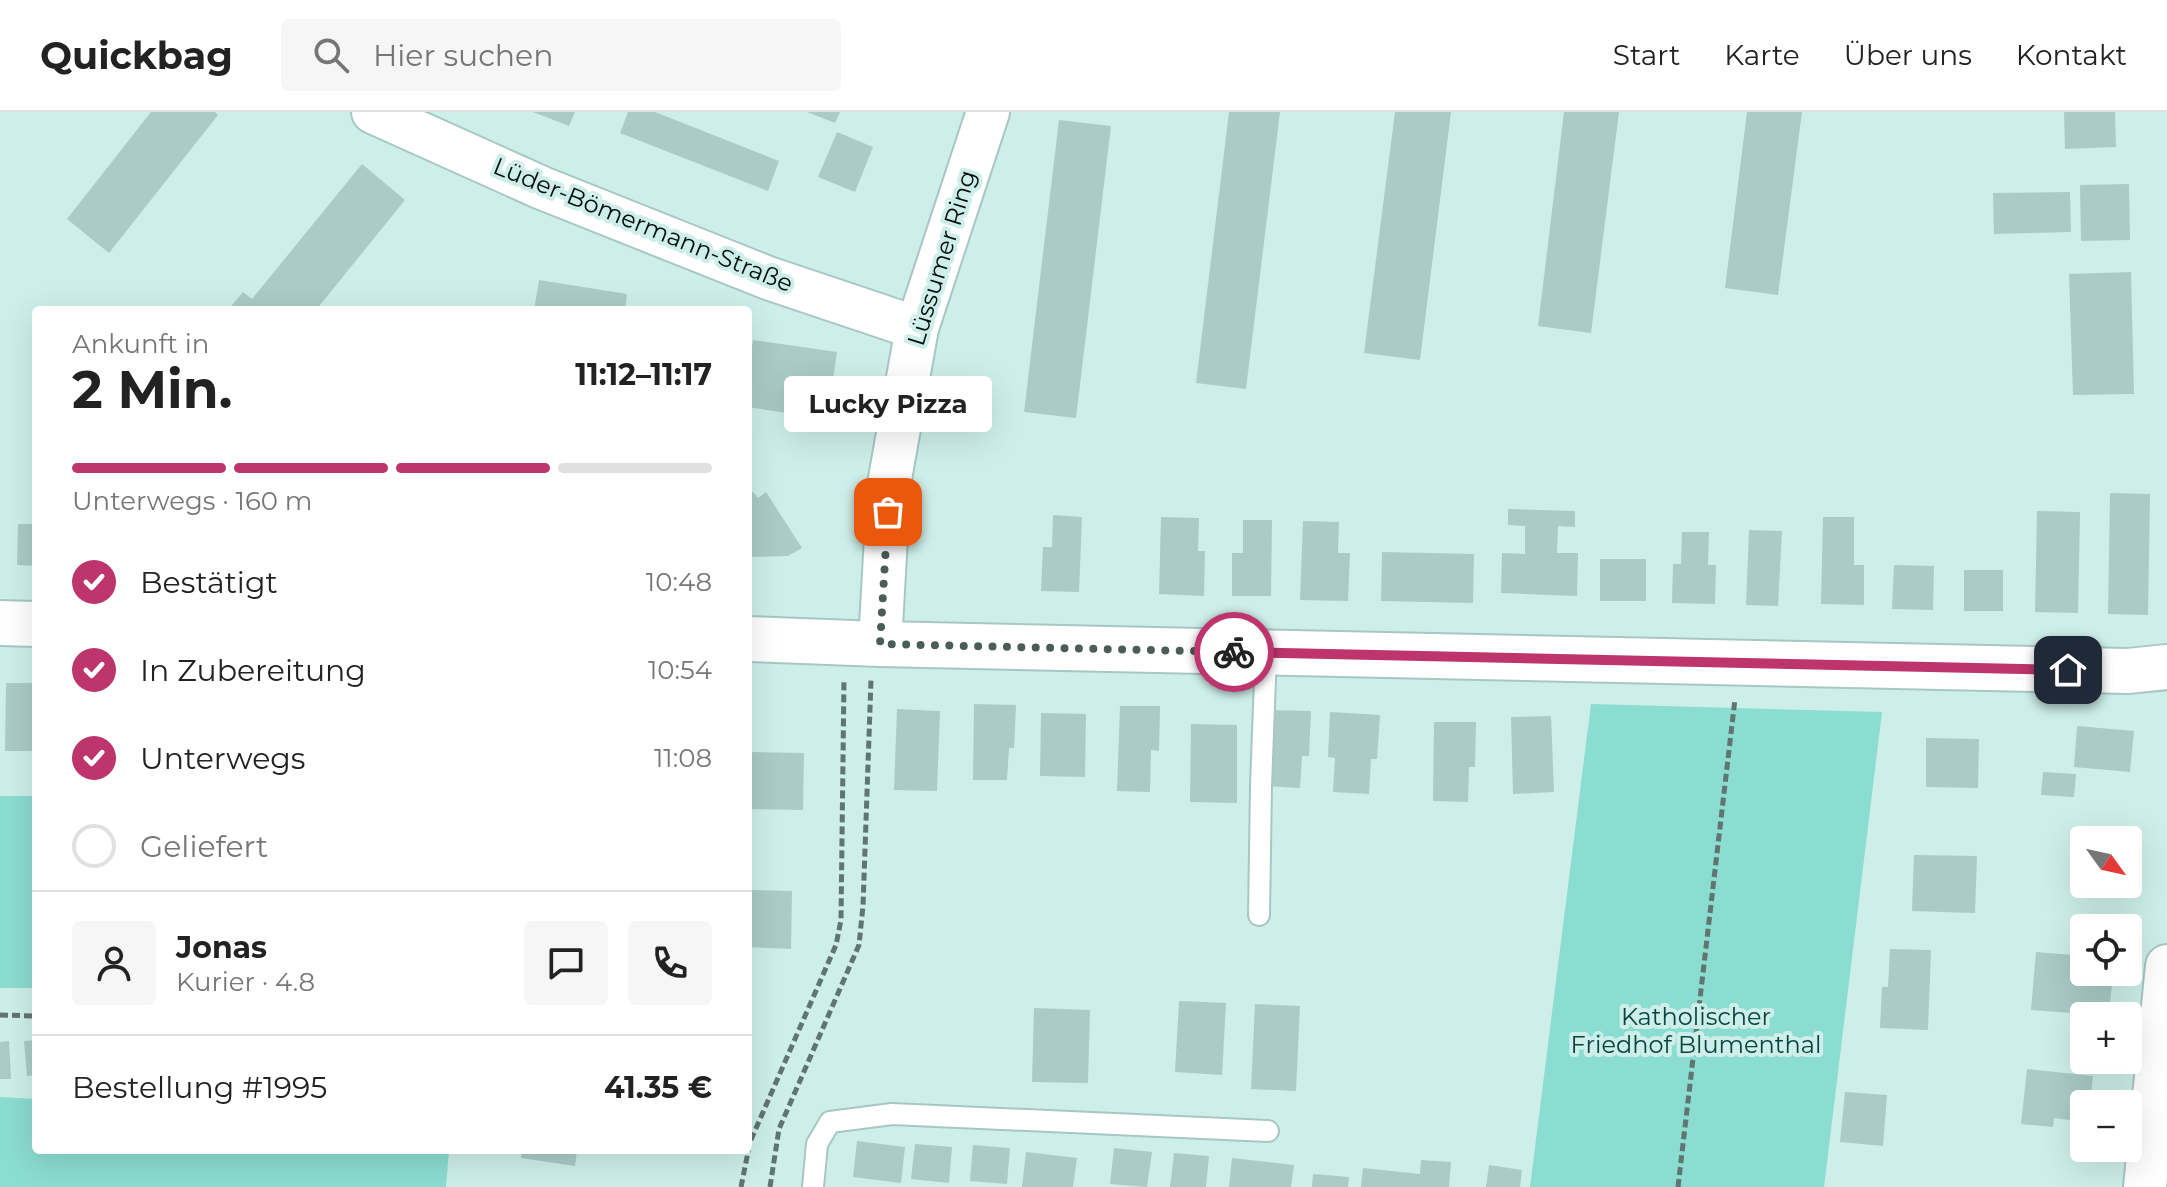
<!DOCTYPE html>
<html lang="de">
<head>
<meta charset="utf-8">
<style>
	body { margin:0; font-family:Montserrat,sans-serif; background:#f6f6f6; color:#222; height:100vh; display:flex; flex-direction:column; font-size:30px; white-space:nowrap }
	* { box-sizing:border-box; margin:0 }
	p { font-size:26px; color:#767676 }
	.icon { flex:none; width:44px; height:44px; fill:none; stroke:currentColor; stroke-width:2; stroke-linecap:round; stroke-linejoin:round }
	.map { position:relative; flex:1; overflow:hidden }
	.sheet { position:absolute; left:32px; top:194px; width:720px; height:848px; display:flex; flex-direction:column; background:#fff; border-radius:8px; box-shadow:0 8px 32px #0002 }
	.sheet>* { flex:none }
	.needle { width:52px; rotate:123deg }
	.fabs { position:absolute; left:2070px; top:714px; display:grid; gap:16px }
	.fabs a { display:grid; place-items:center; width:72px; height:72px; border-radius:8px; background:#fff; box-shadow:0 8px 32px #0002; font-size:40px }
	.pin { position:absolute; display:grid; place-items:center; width:68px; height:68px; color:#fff; margin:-34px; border-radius:16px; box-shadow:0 4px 12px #0006 }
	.courier { position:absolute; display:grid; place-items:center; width:80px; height:80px; margin:-40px; border:6px solid #be346d; border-radius:50%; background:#fff; color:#222; box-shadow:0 2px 10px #0007 }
	.bubble { position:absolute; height:56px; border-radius:8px; background:#fff; box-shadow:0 8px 32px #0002; font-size:26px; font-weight:700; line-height:56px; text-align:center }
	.headline em { font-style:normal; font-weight:700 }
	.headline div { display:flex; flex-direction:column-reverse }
	.headline { display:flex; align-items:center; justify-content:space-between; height:136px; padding:0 40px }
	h1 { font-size:52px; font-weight:700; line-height:60px }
	.bar { display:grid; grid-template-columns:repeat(4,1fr); gap:12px 8px; align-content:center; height:96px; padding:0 40px }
	.bar i { height:10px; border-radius:6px; background:#e0e0e0 }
	.bar .current { background:#be346d }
	.bar p { grid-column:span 4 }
	.line { display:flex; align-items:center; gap:20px; padding:0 40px; border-top:2px solid #e0e0e0 }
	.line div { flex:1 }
	.round { display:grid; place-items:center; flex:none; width:84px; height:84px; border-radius:8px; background:#f6f6f6 }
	ol { padding:0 40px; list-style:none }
	li { display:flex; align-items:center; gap:24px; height:88px }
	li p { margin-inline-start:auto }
	li .icon { padding:8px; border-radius:50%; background:#be346d; color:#fff; stroke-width:4 }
	li:last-child { color:#767676 }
	li i { width:44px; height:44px; border:4px solid #e0e0e0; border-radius:50% }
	header { display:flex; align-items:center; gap:48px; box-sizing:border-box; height:112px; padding:0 40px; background:#fff; border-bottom:2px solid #e0e0e0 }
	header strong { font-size:38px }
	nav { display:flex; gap:44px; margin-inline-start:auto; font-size:28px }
	.search { width:560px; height:72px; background:#f6f6f6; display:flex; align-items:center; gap:20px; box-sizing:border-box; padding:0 28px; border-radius:8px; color:#767676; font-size:30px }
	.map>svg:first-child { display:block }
	.green { fill:#8bdcd1 }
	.building { fill:#abcbc6 }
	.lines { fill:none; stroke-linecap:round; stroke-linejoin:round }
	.lane-casing { stroke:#a7c7c2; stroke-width:24 }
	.street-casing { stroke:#a7c7c2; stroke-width:46 }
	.secondary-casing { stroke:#a7c7c2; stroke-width:48 }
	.path { stroke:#607470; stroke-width:5; stroke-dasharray:8 4; stroke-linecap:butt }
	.lane { stroke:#fff; stroke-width:20 }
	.street { stroke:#fff; stroke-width:42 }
	.secondary { stroke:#fff; stroke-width:44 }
	.done { stroke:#4b5d59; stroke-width:8; stroke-dasharray:0 14.4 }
	.route { stroke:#be346d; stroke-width:10 }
	.labels { text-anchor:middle; stroke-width:8; stroke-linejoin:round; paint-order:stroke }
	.street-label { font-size:24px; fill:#040e0c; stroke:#ceefe9 }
	.park-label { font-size:24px; fill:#094540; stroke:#ceefe9 }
</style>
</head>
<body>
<header>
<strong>Quickbag</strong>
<div class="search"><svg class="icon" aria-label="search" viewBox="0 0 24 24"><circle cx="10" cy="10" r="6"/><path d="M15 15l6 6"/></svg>Hier suchen</div>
<nav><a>Start</a><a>Karte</a><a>Über uns</a><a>Kontakt</a></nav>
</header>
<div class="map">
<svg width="2167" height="1075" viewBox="0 0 2167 1075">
	<rect width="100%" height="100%" fill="#ceefe9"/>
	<!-- green -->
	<g class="green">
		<polygon points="1591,592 1882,600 1824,1075 1530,1075"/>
		<rect x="0" y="684" width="36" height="192"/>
		<polygon points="0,985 36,987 36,1038 449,1038 446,1075 0,1075"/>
	</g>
	<!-- building -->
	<g class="building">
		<polygon points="151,0 215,0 218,3 109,141 67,107"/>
		<polygon points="533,0 575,0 569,14"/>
		<polygon points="628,0 655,0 779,49 768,79 620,21"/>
		<polygon points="807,0 840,0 835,11"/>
		<polygon points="1229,0 1280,0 1246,277 1196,271"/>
		<polygon points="1395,0 1451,0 1420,248 1364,241"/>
		<polygon points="1564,0 1619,0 1591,221 1538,214"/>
		<polygon points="1747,0 1802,0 1778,183 1725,176"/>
		<polygon points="2064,0 2115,0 2116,35 2065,37"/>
		<polygon points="1059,8 1111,14 1076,306 1024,300"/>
		<polygon points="837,20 873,35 855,80 818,65"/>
		<polygon points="362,52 405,88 316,198 228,198 243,180 252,187"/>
		<polygon points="2129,72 2130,128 2081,129 2080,73"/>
		<polygon points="2070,80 2071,120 1994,122 1993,81"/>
		<polygon points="2131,160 2134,282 2073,283 2069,162"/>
		<polygon points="539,168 627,182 625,198 534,198"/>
		<polygon points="753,228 837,240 827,307 748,295 748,258"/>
		<polygon points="753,380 758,386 766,380 802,436 788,444 748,445 748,383"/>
		<polygon points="2110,381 2150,382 2148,503 2108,502"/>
		<polygon points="1508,397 1575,399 1575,415 1558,414 1557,441 1578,441 1577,484 1501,481 1502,441 1525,442 1525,414 1508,413"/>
		<polygon points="2037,399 2080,400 2078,501 2035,500"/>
		<polygon points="1053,403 1082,405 1079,480 1041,479 1043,435 1052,435"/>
		<polygon points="1161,405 1199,406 1198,439 1205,439 1204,484 1159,482"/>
		<polygon points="1823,405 1854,405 1854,453 1864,453 1864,493 1821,492"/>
		<polygon points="1243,408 1272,408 1271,484 1232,484 1232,441 1243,441"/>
		<polygon points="1303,409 1339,410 1338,441 1350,441 1348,489 1300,488"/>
		<polygon points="18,412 36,412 36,454 17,453"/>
		<polygon points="1749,418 1782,419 1778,494 1746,493"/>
		<polygon points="1682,420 1709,420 1708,453 1716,453 1715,492 1672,491 1673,452 1681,452"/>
		<polygon points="1382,440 1474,442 1473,491 1381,489"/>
		<rect x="1600" y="447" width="46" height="42"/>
		<polygon points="1894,453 1934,454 1933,498 1892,497"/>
		<rect x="1964" y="458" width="39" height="41"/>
		<polygon points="6,571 36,571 36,639 5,639"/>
		<polygon points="974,592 1016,593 1014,636 1009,636 1007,668 973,668"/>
		<polygon points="1120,594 1160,594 1159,639 1151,638 1150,680 1117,679"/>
		<polygon points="897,597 940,599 937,679 894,678"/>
		<polygon points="1269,598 1311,599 1309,644 1302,644 1300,676 1266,674"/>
		<polygon points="1330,600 1380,603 1377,647 1371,647 1369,682 1333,680 1335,646 1328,645"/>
		<polygon points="1041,601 1086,602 1085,665 1040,664"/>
		<polygon points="1551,604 1554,680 1513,682 1511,605"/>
		<polygon points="1434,610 1476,610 1475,655 1469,655 1468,690 1433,689"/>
		<polygon points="1191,612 1237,613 1237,691 1190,690"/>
		<polygon points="2077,614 2134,619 2130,660 2074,655"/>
		<polygon points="1926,626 1979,627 1978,676 1926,675"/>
		<polygon points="748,640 804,641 803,698 748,697"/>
		<polygon points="2043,660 2076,662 2074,685 2041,683"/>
		<polygon points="1914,743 1977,744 1975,801 1912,799"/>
		<polygon points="748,778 792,779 791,837 748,835"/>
		<polygon points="1890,837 1931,838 1928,918 1880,916 1882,875 1888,875"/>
		<polygon points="2036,840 2084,844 2084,860 2113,860 2109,904 2031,898"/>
		<polygon points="1179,889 1226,891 1222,963 1175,960"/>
		<polygon points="1255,892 1300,894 1296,979 1251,977"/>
		<polygon points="1034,896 1090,898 1088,971 1032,970"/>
		<polygon points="36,928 36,963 27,964 24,929"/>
		<polygon points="9,929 11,967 0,967 0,930"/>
		<polygon points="2027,957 2093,964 2090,992 2084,992 2084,1010 2054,1006 2053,1015 2021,1012"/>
		<polygon points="1845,980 1887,983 1883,1034 1840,1030"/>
		<polygon points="857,1029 905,1035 901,1071 853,1065"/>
		<polygon points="915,1032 952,1035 949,1071 911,1067"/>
		<polygon points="973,1033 1010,1036 1007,1072 970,1069"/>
		<polygon points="1114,1036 1152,1040 1147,1075 1110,1072"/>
		<polygon points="522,1038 577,1038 575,1054 521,1046"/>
		<polygon points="1026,1040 1077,1046 1073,1075 1022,1075"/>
		<polygon points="1174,1041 1209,1044 1206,1075 1170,1075"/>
		<polygon points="1232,1046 1294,1053 1291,1075 1229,1075"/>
		<polygon points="1421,1048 1451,1050 1449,1075 1361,1075 1363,1056 1420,1062"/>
		<polygon points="1489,1053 1522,1058 1520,1075 1486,1075"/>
		<polygon points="1313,1062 1349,1065 1348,1075 1312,1075"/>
	</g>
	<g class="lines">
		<!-- lane casing -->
		<g class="lane-casing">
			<g id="lane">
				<polyline points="1259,803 1261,674 1266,541"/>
				<polyline points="813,1075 817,1032 830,1010 892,1002 1268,1019"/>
			</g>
		</g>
		<!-- street casing -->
		<g class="street-casing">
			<g id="street">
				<polyline points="373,0 542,76 768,166 917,216"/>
				<polyline points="880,532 889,372 917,216 988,0"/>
				<polyline points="2145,1075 2167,854"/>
			</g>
		</g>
		<!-- secondary casing -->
		<g class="secondary-casing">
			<g id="secondary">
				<polyline points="0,511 36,512"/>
				<polyline points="748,527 880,532 2128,559 2167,555"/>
			</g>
		</g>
		<!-- path -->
		<g class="path">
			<polyline points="0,903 36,904"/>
			<polyline points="741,1075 750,1030 836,833 841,808 844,567"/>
			<polyline points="770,1075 779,1017 859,833 863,794 871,568"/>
			<polyline points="1678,1075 1735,587"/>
		</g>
		<!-- lane -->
		<use href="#lane" class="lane"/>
		<!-- street -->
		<use href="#street" class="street"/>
		<!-- secondary -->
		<use href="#secondary" class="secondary"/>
	</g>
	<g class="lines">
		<!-- done -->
		<polyline class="done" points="888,400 880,532 1234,540"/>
		<!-- route -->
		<polyline class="route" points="1234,540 2068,558"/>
	</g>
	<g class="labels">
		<!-- street labels -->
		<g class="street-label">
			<text transform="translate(643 113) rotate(22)" y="8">Lüder-Bömermann-Straße</text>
			<text transform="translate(942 146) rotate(-73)" y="8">Lüssumer Ring</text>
		</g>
		<!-- park labels -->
		<g class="park-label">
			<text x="1696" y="913">Katholischer<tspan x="1696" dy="28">Friedhof Blumenthal</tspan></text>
		</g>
	</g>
</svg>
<div class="fabs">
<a><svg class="needle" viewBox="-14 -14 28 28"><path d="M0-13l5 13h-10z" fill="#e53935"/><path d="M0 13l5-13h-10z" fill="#767676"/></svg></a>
<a><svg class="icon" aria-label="locate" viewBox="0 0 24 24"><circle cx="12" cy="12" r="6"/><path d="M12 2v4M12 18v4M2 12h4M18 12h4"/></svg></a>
<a>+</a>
<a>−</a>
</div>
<div class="pin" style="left:888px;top:400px;background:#ea580c"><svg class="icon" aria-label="bag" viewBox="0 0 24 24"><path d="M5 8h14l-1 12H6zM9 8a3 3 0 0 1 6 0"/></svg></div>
<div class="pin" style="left:2068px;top:558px;background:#1f2937"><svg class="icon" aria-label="home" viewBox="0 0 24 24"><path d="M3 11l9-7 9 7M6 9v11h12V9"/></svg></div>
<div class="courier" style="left:1234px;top:540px"><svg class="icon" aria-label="bike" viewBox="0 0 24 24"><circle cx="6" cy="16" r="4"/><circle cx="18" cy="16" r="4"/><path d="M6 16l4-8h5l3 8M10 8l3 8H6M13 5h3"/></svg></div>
<div class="bubble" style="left:784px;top:264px;width:208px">Lucky Pizza</div>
<section class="sheet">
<div class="headline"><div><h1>2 Min.</h1><p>Ankunft in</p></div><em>11:12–11:17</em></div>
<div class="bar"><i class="current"></i><i class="current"></i><i class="current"></i><i></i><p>Unterwegs · 160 m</p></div>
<ol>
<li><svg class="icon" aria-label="check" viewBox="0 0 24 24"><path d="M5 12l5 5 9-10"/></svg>Bestätigt<p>10:48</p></li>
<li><svg class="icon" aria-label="check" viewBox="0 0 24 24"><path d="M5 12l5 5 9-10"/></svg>In Zubereitung<p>10:54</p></li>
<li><svg class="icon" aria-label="check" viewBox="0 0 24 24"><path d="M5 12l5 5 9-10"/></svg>Unterwegs<p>11:08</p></li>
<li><i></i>Geliefert</li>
</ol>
<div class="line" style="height:144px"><a class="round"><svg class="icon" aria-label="person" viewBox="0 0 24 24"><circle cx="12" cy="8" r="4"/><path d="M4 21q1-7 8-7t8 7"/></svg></a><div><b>Jonas</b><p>Kurier · 4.8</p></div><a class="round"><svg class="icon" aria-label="chat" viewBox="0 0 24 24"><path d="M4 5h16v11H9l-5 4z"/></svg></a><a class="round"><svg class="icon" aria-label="phone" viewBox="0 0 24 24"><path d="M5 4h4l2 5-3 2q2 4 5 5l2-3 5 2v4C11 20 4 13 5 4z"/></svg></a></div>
<div class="line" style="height:104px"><div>Bestellung #1995</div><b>41.35 €</b></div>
</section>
</div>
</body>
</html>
